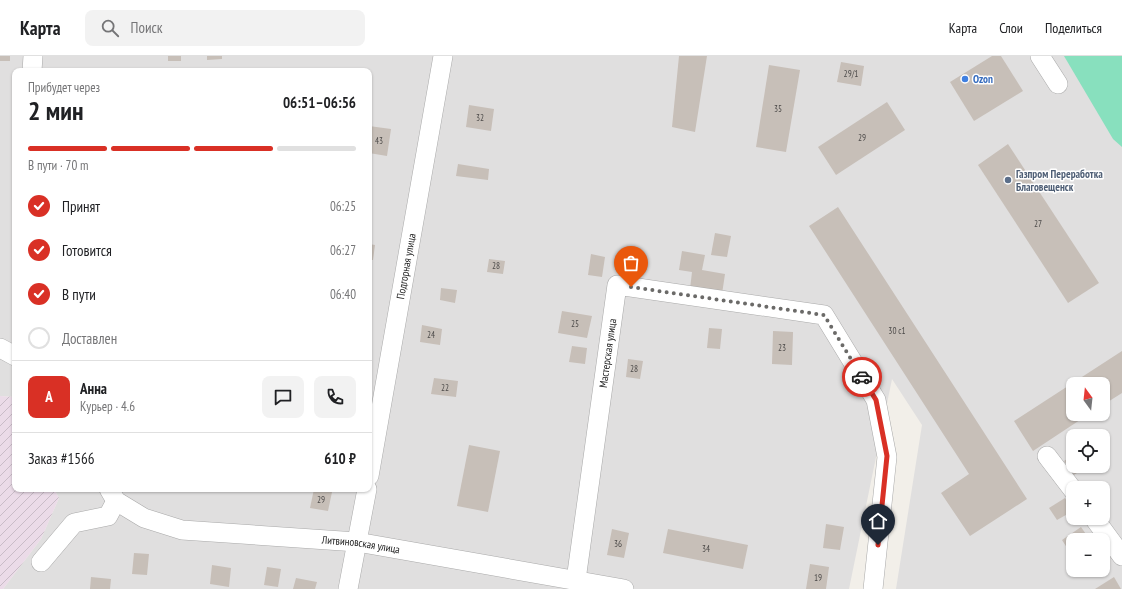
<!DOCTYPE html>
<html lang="ru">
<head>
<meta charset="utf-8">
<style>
	body { margin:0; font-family:"PT Sans Narrow",sans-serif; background:#f2f2f2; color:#202124; height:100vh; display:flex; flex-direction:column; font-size:15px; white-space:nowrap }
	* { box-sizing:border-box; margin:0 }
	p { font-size:13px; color:#757577 }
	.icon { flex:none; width:22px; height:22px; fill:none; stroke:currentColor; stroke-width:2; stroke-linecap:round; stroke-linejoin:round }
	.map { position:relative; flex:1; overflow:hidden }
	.side { position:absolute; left:12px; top:12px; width:360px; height:424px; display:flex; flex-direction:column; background:#fff; border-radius:8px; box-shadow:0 1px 3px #0004 }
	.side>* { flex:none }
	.needle { width:26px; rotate:345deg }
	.tools { position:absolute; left:1066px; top:321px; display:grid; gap:8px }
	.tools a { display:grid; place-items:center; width:44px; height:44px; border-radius:8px; background:#fff; box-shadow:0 1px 3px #0004; font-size:20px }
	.pin { position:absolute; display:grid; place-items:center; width:34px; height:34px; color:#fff; margin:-41px -17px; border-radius:50% 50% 50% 0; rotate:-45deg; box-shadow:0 0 4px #0007 }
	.pin .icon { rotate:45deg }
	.courier { position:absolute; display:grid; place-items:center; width:40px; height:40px; margin:-20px; border:3px solid #d93025; border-radius:50%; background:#fff; color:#222; box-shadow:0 1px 5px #0007 }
	.head em { font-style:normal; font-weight:600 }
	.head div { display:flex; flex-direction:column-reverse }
	.head { display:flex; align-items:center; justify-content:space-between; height:68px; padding:0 16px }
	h1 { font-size:26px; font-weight:600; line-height:30px }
	.bar { display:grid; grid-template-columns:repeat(4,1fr); gap:6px 4px; align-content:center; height:48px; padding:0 16px }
	.bar i { height:5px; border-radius:3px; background:#e0e0e0 }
	.bar .selected { background:#d93025 }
	.bar p { grid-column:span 4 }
	.line { display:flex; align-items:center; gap:10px; padding:0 16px; border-top:1px solid #e0e0e0 }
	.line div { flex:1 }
	.round { display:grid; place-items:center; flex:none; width:42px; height:42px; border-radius:8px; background:#f2f2f2 }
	ol { padding:0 16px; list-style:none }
	li { display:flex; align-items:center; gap:12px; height:44px }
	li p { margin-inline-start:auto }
	li .icon { padding:4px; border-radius:50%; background:#d93025; color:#fff; stroke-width:4 }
	li:last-child { color:#757577 }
	li i { width:22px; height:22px; border:2px solid #e0e0e0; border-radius:50% }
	header { display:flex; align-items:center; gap:24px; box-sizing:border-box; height:56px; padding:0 20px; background:#fff; border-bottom:1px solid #e0e0e0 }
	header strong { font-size:19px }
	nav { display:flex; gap:22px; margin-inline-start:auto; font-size:14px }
	.search { width:280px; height:36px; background:#f2f2f2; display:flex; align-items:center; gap:10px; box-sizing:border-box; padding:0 14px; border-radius:8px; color:#757577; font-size:15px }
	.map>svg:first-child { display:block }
	.residential { fill:#e0dfdf; fill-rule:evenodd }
	.industrial { fill:url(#industrial-furrows) }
	.pitch { fill:#88e0be }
	.building { fill:#c7bfb8 }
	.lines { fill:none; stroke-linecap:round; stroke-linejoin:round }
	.minor-casing { stroke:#a9a9a9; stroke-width:20 }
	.minor { stroke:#fff; stroke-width:19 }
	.done { stroke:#6b6a68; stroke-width:4; stroke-dasharray:0 7.2 }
	.route { stroke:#d93025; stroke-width:5 }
	.shop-dot { fill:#3f7fe0; stroke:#fff; stroke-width:1.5 }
	.service-dot { fill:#5c6f8a; stroke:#fff; stroke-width:1.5 }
	.labels { text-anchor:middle; stroke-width:3; stroke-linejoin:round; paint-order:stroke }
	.number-label { font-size:9px; fill:#4b4948 }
	.shop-label { font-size:11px; font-weight:bold; fill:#366cbe; stroke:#fff; text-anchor:start }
	.service-label { font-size:11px; font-weight:bold; fill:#4e5e75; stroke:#fff; text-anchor:start }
	.street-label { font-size:11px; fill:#222; stroke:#fff }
</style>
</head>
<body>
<header>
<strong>Карта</strong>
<div class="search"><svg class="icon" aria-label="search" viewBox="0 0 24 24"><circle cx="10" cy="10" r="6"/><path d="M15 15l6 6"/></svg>Поиск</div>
<nav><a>Карта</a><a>Слои</a><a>Поделиться</a></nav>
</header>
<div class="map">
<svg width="1122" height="533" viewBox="0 0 1122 533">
	<defs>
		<pattern id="industrial-furrows" width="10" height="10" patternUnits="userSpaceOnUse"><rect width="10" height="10" fill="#ebdbe8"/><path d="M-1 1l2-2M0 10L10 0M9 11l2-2" fill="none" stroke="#c9bcc7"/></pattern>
	</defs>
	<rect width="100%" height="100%" fill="#f2efe9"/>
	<!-- residential -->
	<path class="residential" d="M0 0H1122V533H896L922 369 892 323 849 533H3L41 483 59 442 54 433H369V15H15V341L0 340ZM1073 328H1103V358H1073ZM1073 380H1103V410H1073ZM1073 432H1103V462H1073ZM1073 484H1103V514H1073Z"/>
	<!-- industrial -->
	<polygon class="industrial" points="0,340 15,341 15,433 54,433 59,442 41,483 3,533 0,533"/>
	<!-- pitch -->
	<polygon class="pitch" points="1064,0 1122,0 1122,91 1113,83"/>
	<!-- building -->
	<g class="building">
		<rect x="0" y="0" width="10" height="5"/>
		<rect x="168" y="0" width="13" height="5"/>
		<polygon points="207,0 222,0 222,3 207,4"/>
		<polygon points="679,0 707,0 695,76 672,71"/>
		<polygon points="992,0 1001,0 1023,35 974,65 950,26"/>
		<polygon points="841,6 864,10 861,30 837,26"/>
		<polygon points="769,9 800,14 786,96 756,91"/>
		<polygon points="887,46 905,74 836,119 818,91"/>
		<polygon points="469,49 494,53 491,75 466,71"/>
		<polygon points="369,70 391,73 387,100 369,97"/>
		<polygon points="1008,88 1099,227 1068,247 978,109"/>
		<polygon points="458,108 489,113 488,124 456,120"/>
		<polygon points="838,151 1027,443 970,480 941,437 969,418 809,170"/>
		<polygon points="715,177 731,180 727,201 711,199"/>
		<polygon points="369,188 375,189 373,204 369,204"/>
		<polygon points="682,195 705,199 702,214 725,218 722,238 690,233 692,216 679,214"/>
		<polygon points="591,198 605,201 602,221 588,219"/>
		<polygon points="489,203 505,205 503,218 487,216"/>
		<polygon points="441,232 457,234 455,247 440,244"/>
		<polygon points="562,255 592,260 587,282 558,277"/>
		<polygon points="422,269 442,273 440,289 420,286"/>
		<polygon points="709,272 722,273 720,293 707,292"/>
		<polygon points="773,275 793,276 792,309 772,308"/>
		<polygon points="572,290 587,292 585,308 569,306"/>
		<polygon points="1122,295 1122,337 1103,349 1103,328 1073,328 1073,358 1089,358 1033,395 1014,365"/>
		<polygon points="628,303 643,305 640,323 626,321"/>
		<polygon points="434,322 458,325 456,341 431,338"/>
		<polygon points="469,389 500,395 488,456 457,450"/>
		<polygon points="1073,399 1073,410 1087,410 1074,419 1064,405"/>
		<polygon points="314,433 332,436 328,455 310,452"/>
		<polygon points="1065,442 1073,455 1057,464 1049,452"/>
		<polygon points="826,468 844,471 840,494 823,492"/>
		<polygon points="1081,471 1090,484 1073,484 1073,501 1062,484"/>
		<polygon points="612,473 629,477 624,502 607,499"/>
		<polygon points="668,473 748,489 743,513 663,497"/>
		<polygon points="134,497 149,498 147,519 132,518"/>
		<polygon points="810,508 829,511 826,533 806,533"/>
		<polygon points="212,509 231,512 229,531 210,528"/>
		<polygon points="267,511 281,513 278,531 264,529"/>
		<polygon points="91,521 111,523 110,533 90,533"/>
		<polygon points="1114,521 1121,533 1095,533"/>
		<polygon points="296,522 317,526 315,533 293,533"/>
	</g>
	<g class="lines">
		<!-- minor casing -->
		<g class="minor-casing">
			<g id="minor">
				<polyline points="1040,0 1058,28"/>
				<polyline points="32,15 33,0"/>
				<polyline points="0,292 15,300"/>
				<polyline points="1047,400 1073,434"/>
				<path id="s1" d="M369 420 443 0"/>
				<path id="s2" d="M109 433 116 445 144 462 182 474 357 486 624 533"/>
				<polyline points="1094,462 1122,500"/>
				<polyline points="41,506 74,467 108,460 116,445"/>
				<path id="s3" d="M576 524 617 229 824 259 876 344 887 401 873 533"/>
				<polyline points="348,533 367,433"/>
			</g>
		</g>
		<!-- minor -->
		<use href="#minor" class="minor"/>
	</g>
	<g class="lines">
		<!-- done -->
		<polyline class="done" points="631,231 824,259 862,321"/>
		<!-- route -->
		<polyline class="route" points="862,321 876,344 887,400 878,489"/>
	</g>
	<!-- markers -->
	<circle class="shop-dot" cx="965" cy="23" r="4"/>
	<circle class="service-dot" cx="1008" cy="124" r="4"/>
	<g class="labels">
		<!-- number labels -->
		<g class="number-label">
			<text x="851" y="21">29/1</text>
			<text x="778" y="56">35</text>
			<text x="480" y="65">32</text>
			<text x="862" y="85">29</text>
			<text x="379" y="88">43</text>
			<text x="1038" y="171">27</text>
			<text x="496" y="213">28</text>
			<text x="575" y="271">25</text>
			<text x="897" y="278">30 с1</text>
			<text x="431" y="282">24</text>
			<text x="782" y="295">23</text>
			<text x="634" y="316">28</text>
			<text x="445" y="335">22</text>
			<text x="321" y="447">29</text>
			<text x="618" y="491">36</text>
			<text x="706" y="496">34</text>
			<text x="818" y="525">19</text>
		</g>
		<!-- shop labels -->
		<g class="shop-label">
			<text x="973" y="27">Ozon</text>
		</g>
		<!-- service labels -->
		<g class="service-label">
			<text x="1016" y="122">Газпром Переработка<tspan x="1016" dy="13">Благовещенск</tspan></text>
		</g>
		<!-- street labels -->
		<g class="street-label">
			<text dy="4" stroke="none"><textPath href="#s1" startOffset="213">Подгорная улица</textPath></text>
			<text dy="4" stroke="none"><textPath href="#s3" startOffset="229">Мастерская улица</textPath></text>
			<text dy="4" stroke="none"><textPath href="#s2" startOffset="266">Литвиновская улица</textPath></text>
		</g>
	</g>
</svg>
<div class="tools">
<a><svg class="needle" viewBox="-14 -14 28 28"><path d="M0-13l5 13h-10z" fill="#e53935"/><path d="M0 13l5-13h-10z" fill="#757577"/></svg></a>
<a><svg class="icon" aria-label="locate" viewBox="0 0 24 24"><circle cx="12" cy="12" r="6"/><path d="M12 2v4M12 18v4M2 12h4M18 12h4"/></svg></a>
<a>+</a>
<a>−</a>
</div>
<div class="pin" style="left:631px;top:231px;background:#ea580c"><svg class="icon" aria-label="bag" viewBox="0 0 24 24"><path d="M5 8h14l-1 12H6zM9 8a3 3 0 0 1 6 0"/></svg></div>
<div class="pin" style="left:878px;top:489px;background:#1f2937"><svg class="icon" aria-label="home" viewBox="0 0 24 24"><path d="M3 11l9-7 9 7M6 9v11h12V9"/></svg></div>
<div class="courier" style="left:862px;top:321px"><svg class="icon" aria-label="car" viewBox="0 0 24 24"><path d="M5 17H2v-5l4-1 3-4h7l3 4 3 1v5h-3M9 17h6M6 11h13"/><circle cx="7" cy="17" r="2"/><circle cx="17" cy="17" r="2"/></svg></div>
<section class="side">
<div class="head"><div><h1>2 мин</h1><p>Прибудет через</p></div><em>06:51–06:56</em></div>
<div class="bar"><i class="selected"></i><i class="selected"></i><i class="selected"></i><i></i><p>В пути · 70 m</p></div>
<ol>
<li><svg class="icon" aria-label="check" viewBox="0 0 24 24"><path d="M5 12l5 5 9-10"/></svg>Принят<p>06:25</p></li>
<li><svg class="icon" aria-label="check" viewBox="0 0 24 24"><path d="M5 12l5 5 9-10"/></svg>Готовится<p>06:27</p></li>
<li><svg class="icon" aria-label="check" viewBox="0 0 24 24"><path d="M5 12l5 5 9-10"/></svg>В пути<p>06:40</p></li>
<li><i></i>Доставлен</li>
</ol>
<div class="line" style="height:72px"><b class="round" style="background:#d93025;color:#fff">А</b><div><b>Анна</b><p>Курьер · 4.6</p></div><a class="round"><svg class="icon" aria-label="chat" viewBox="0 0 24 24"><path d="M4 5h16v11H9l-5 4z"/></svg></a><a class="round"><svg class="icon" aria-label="phone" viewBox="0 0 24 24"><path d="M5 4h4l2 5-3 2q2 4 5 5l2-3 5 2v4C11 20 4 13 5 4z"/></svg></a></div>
<div class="line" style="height:52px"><div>Заказ #1566</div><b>610 ₽</b></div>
</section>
</div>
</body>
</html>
